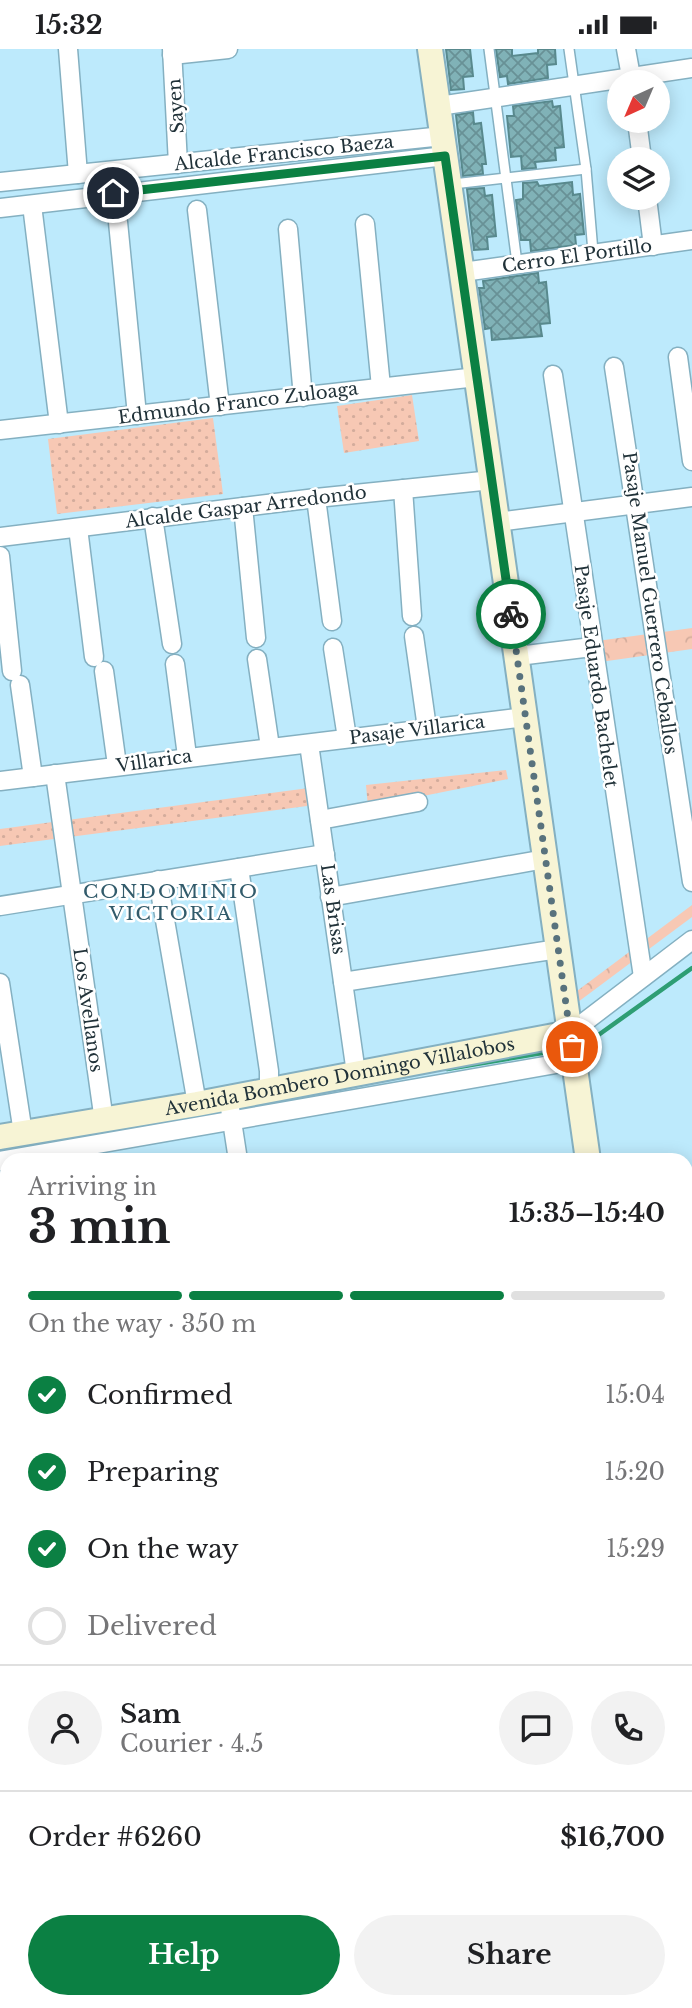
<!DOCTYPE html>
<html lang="en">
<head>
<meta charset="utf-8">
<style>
	body { margin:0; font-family:"Libre Baskerville",serif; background:#f2f2f2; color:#202124; height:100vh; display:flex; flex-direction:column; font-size:26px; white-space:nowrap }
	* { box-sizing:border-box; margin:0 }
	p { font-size:23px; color:#757577 }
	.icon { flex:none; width:38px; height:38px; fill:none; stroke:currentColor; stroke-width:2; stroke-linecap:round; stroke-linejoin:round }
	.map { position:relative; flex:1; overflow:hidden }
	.side { position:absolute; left:0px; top:1104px; width:693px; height:856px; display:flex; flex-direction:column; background:#fff; border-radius:21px 21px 0 0; box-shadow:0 4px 18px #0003 }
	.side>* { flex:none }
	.needle { width:46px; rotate:224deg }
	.controls { position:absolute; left:607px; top:21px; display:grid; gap:14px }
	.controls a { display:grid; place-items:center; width:63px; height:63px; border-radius:50%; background:#fff; box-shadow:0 4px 18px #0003; font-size:35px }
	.pin { position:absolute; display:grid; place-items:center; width:60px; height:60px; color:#fff; margin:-30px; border:4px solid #fff; border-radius:50%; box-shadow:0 2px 7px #0007 }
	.courier { position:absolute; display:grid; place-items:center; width:70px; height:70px; margin:-35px; border:5px solid #0b8043; border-radius:50%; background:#fff; color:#222; box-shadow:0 2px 9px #0007 }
	.head em { font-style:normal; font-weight:700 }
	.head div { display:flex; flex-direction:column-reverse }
	.head { display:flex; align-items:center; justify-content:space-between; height:119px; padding:0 28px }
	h1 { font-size:46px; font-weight:700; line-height:52px }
	.bar { display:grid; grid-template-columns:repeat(4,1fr); gap:10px 7px; align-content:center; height:84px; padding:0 28px }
	.bar i { height:9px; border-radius:5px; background:#e0e0e0 }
	.bar .on { background:#0b8043 }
	.bar p { grid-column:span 4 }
	.line { display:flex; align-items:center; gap:18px; padding:0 28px; border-top:2px solid #e0e0e0 }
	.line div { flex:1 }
	.round { display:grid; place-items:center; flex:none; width:74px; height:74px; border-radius:37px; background:#f2f2f2 }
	ol { padding:0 28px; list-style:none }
	li { display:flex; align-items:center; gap:21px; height:77px }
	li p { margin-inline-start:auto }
	li .icon { padding:7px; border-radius:50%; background:#0b8043; color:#fff; stroke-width:4 }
	li:last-child { color:#757577 }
	li i { width:38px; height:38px; border:4px solid #e0e0e0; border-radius:50% }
	.primary-button { display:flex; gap:14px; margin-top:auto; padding:14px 28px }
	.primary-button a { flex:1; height:80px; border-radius:42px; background:#0b8043; color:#fff; font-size:28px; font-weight:700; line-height:80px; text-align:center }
	.primary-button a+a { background:#f2f2f2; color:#202124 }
	.status { display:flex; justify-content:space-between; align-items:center; height:49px; padding:0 35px; background:#fff; direction:ltr }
	.status svg { height:19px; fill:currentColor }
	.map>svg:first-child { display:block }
	.grass { fill:url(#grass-dots) }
	.park { fill:url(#park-crowns) }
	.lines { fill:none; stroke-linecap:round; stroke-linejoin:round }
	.stream { stroke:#2e9e74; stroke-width:4.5 }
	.building { fill:url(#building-cross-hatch); stroke:#58898d; stroke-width:2 }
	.lane-casing { stroke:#84b0c1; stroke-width:12 }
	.street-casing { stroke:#84b0c1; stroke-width:21 }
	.secondary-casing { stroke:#84b0c1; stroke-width:28 }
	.lane { stroke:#fff; stroke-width:9 }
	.street { stroke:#fff; stroke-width:18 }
	.secondary { stroke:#f7f4d5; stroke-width:24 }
	.done { stroke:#58727d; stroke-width:7; stroke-dasharray:0 12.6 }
	.route { stroke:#0b8043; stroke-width:9 }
	.labels { text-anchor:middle; stroke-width:5; stroke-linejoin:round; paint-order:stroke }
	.street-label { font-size:18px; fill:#213239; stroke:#fff }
	.neighbourhood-label { font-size:19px; letter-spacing:2px; fill:#325b6b; stroke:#fff }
</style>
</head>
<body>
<div class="status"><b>15:32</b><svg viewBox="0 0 49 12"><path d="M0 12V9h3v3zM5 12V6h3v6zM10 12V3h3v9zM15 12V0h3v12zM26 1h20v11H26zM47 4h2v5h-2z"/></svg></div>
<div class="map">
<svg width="692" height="1959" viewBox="0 0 692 1959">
	<defs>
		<pattern id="grass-dots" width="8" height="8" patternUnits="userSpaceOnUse" patternTransform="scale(1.75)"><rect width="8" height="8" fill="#f7c8b4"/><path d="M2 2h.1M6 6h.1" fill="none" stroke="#d3ac9c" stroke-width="1.8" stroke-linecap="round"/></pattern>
		<pattern id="park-crowns" width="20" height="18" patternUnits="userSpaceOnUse" patternTransform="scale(1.75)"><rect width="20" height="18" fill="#f7c8b4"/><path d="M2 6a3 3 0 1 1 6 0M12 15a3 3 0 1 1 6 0" fill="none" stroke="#d3ac9c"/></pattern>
		<pattern id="building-cross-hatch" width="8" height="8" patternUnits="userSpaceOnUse" patternTransform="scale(1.75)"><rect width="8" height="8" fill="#80b2b7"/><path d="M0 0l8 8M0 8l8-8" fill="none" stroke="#689196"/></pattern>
	</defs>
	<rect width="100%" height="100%" fill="#bdeafc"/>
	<!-- grass -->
	<g class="grass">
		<polygon points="412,346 419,392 344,404 337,357"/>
		<polygon points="213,369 223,445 57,465 48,390"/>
		<polygon points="506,721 508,730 368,758 366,736"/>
		<polygon points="309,739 307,757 0,797 0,780"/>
	</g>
	<!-- park -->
	<g class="park">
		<polygon points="692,579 692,600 600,613 597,592"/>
		<polygon points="692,856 692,868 578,953 577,942"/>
		<polygon points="374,1953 507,1953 508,1959 375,1959"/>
	</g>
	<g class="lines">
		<!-- stream -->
		<g class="stream">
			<polyline points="590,992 692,919"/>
			<polyline points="447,1020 566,1000"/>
		</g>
	</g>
	<!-- building -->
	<g class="building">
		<polygon points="446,0 470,0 473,27 463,28 464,40 451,41"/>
		<polygon points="496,0 512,0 512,7 538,4 538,0 555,0 556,15 547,16 548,29 508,35 507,27 500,28"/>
		<polygon points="552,52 553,58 560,57 564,98 555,99 556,111 535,113 536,119 522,120 521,107 511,108 507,67 514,67 513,57"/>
		<polygon points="473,63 474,75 481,74 486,115 482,115 483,125 463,127 456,66"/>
		<polygon points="537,133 539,137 572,133 573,146 580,145 584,185 575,186 576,196 531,202 530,191 521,191 516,151 523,150 523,134"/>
		<polygon points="484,139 485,147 492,146 496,187 487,188 488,200 474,201 467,140"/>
		<polygon points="538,224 539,234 546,233 550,274 540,275 542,287 492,291 491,279 485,280 479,239 484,239 483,232"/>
	</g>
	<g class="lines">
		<!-- lane casing -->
		<g class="lane-casing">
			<g id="lane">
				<polyline points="489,0 517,214"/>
				<polyline points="569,0 586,120 593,203"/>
				<polyline points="453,135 586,120"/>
				<polyline points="686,1255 692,1255"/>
			</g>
		</g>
		<!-- street casing -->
		<g class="street-casing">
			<g id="street">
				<polyline points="68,0 78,125"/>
				<polyline points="172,0 178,115"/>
				<polyline points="626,0 632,33"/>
				<polyline points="172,6 228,0"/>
				<polyline points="439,57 692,19"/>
				<polyline points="637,72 642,110"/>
				<polyline points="0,133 443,87"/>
				<polyline points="647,149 653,197"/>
				<polyline points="32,156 59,375"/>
				<polyline points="0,159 445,107"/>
				<polyline points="197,161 220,357"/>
				<polyline points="118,173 137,366"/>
				<polyline points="365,175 381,338"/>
				<polyline points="288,180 303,348"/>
				<polyline points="463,223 692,191"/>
				<polyline points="678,308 692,412"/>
				<polyline points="614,318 692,833"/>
				<polyline points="553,326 643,928"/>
				<polyline points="0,381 477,328"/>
				<polyline points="403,440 412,567"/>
				<polyline points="316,449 332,572"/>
				<polyline points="243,458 256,589"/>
				<polyline points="153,468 172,595"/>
				<polyline points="497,473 692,448"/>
				<polyline points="78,479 94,608"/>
				<polyline points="0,488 316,449 492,431"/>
				<polyline points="0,507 12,622"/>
				<polyline points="414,587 427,679"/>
				<polyline points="333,599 347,689"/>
				<polyline points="518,607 592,598"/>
				<polyline points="257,610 270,698"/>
				<polyline points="175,615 187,707"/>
				<polyline points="104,622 117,716"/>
				<polyline points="20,636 33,728"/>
				<polyline points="309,695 356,1024"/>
				<polyline points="55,725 104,1072"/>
				<polyline points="0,732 525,668"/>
				<polyline points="320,771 418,753"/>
				<polyline points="239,819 269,1022 269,1040"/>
				<polyline points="158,831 197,1055"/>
				<polyline points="330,848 545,810"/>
				<polyline points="0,857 325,805"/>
				<polyline points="343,933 558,900"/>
				<polyline points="0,934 23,1084"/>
				<polyline points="570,984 692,891"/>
				<polyline points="230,1059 238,1111"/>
				<polyline points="0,1112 573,1012"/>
				<polyline points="0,1198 7,1197"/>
				<polyline points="0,1278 7,1277"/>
				<polyline points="0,1358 7,1357"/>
				<polyline points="0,1435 7,1434"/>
				<polyline points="0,1619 7,1667"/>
				<polyline points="0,1821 7,1820"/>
				<polyline points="686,1825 692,1872"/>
				<polyline points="0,1906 7,1905"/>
				<polyline points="53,1953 53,1959"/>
				<polyline points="119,1953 120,1959"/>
				<polyline points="190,1953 191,1959"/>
				<polyline points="265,1953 266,1959"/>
				<polyline points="337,1953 338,1959"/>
				<polyline points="597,1953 598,1959"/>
			</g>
		</g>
		<!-- secondary casing -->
		<g class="secondary-casing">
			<g id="secondary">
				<polyline points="430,0 588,1111"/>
				<path id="s1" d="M0 1088 197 1055 570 984"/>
				<polyline points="686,1413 692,1413"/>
				<polyline points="0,1525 7,1524"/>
				<polyline points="0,1553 7,1552"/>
				<polyline points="686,1643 692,1642"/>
			</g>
		</g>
		<!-- lane -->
		<use href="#lane" class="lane"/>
		<!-- street -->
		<use href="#street" class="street"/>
		<!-- secondary -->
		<use href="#secondary" class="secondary"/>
	</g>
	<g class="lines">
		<!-- done -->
		<polyline class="done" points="511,565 572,998"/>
		<!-- route -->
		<polyline class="route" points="113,144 445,107 511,565"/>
	</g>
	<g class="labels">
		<!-- street labels -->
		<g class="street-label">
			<text transform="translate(176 57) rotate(-94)" y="6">Sayen</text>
			<text transform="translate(284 104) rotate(-6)" y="6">Alcalde Francisco Baeza</text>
			<text transform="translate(577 207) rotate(-8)" y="6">Cerro El Portillo</text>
			<text transform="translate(238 354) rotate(-7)" y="6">Edmundo Franco Zuloaga</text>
			<text transform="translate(246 458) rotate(-7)" y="6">Alcalde Gaspar Arredondo</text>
			<text transform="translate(650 554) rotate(82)" y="6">Pasaje Manuel Guerrero Ceballos</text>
			<text transform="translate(596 627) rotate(82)" y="6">Pasaje Eduardo Bachelet</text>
			<text transform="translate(417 681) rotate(-7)" y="6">Pasaje Villarica</text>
			<text transform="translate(154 712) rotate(-8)" y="6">Villarica</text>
			<text transform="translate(333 860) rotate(82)" y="6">Las Brisas</text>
			<text transform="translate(88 961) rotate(82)" y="6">Los Avellanos</text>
			<text dy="6" stroke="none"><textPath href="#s1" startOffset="345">Avenida Bombero Domingo Villalobos</textPath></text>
		</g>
		<!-- neighbourhood labels -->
		<g class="neighbourhood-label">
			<text x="171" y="849">CONDOMINIO<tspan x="171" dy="22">VICTORIA</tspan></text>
		</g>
	</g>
</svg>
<div class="controls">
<a><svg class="needle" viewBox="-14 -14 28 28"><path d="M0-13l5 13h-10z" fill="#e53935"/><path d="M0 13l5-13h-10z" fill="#757577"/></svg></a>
<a><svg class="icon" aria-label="layers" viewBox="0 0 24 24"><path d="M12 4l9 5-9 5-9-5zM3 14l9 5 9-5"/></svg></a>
</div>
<div class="pin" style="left:572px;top:998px;background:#ea580c"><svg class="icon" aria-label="bag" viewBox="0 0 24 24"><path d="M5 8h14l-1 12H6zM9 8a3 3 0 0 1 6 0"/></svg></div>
<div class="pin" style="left:113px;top:144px;background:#1f2937"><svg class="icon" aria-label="home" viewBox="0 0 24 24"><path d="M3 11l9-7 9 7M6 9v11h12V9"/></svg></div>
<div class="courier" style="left:511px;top:565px"><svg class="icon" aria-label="bike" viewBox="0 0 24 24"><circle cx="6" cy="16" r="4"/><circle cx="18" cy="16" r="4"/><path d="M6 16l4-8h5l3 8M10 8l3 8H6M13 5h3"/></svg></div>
<section class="side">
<div class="head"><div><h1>3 min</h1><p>Arriving in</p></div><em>15:35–15:40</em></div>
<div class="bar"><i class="on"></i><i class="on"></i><i class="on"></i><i></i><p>On the way · 350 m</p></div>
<ol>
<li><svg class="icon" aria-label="check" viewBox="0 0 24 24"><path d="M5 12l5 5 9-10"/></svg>Confirmed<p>15:04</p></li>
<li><svg class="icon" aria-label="check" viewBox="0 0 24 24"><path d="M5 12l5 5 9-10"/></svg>Preparing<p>15:20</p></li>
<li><svg class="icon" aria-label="check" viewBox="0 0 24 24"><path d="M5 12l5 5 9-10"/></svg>On the way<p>15:29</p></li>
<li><i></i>Delivered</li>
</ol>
<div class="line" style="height:126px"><a class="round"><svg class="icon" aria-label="person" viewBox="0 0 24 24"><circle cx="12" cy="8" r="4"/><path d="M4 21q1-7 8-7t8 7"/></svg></a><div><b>Sam</b><p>Courier · 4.5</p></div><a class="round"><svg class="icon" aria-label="chat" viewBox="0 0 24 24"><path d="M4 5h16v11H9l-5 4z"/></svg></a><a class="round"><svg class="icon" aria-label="phone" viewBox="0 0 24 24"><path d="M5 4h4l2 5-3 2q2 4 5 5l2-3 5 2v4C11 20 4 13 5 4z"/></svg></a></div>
<div class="line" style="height:91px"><div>Order #6260</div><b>$16,700</b></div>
<div class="primary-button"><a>Help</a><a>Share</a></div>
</section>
</div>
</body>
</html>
